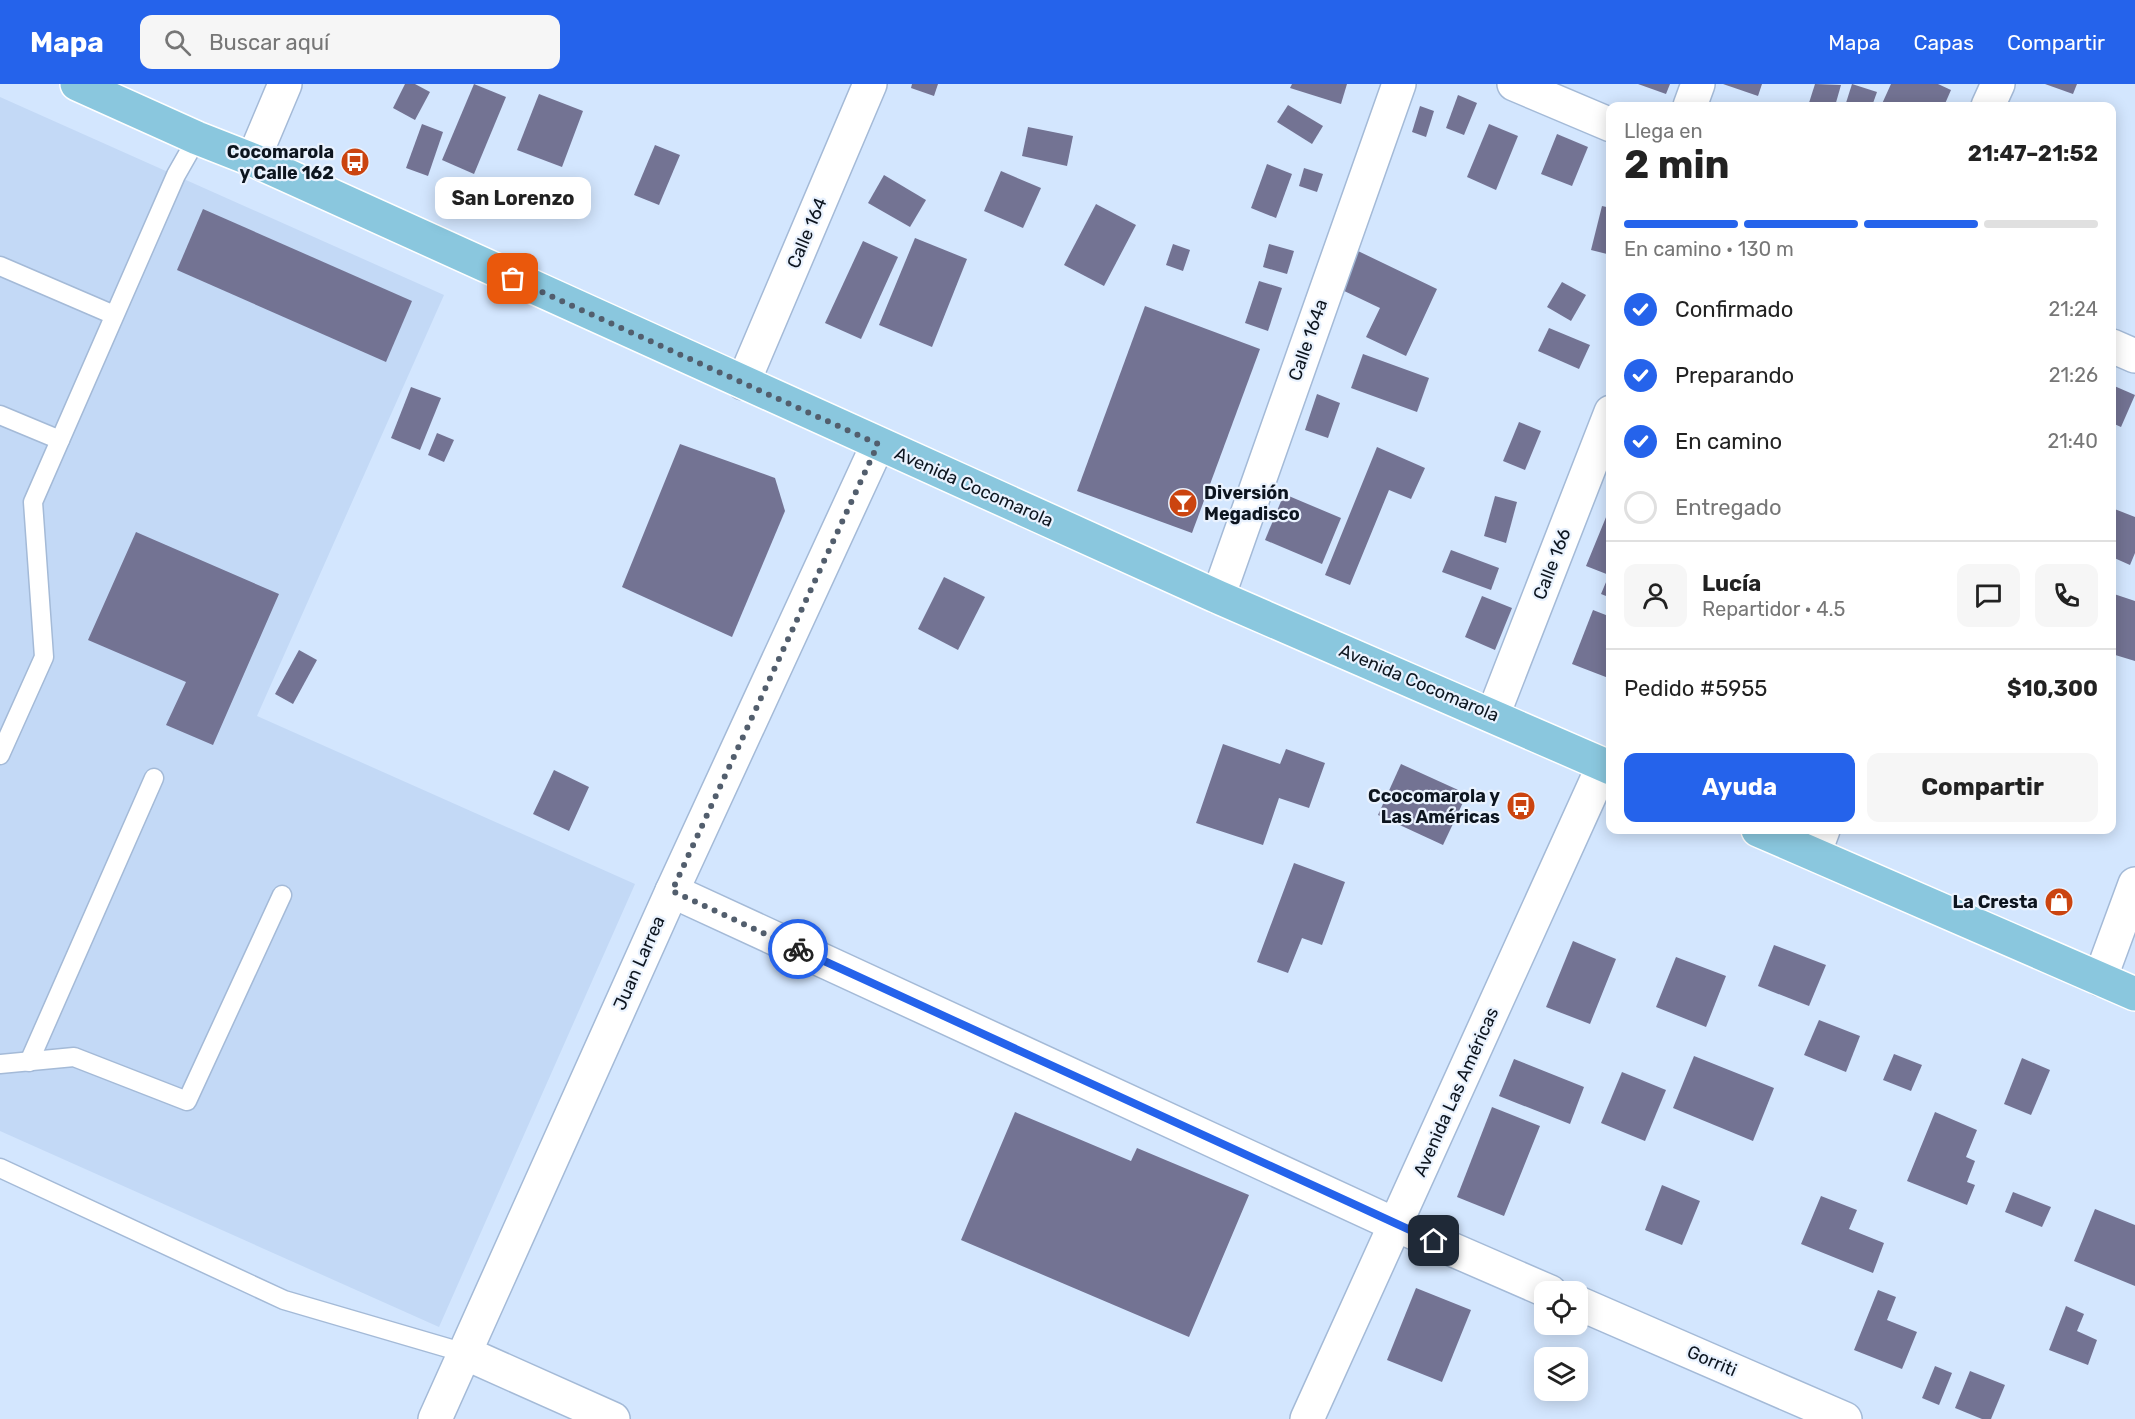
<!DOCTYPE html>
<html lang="es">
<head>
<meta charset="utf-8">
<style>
	body { margin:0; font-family:Rubik,sans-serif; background:#f6f6f6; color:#222; height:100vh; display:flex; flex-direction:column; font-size:22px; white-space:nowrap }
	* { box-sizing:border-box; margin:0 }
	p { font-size:20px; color:#767676 }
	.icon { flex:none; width:33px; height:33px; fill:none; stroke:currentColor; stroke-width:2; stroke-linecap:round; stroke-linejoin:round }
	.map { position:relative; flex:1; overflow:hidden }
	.details { position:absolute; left:1606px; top:18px; width:510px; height:732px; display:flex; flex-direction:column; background:#fff; border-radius:12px; box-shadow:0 3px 15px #0003 }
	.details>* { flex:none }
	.buttons { position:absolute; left:1534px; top:1197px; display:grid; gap:12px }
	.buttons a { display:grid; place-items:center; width:54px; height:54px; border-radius:12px; background:#fff; box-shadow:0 3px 15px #0003; font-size:30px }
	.pin { position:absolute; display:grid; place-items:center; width:51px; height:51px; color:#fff; margin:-26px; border-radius:12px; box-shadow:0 3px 9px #0006 }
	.courier { position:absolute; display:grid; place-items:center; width:60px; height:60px; margin:-30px; border:4px solid #2563eb; border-radius:50%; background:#fff; color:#222; box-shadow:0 2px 8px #0007 }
	.bubble { position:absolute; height:42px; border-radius:12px; background:#fff; box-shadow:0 3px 15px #0003; font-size:20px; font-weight:700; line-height:42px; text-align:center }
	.summary em { font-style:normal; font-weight:700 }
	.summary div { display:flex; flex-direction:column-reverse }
	.summary { display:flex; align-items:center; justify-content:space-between; height:102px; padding:0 18px }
	h1 { font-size:39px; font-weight:700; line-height:45px }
	.bar { display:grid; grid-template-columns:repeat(4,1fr); gap:9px 6px; align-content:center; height:72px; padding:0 18px }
	.bar i { height:8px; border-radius:4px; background:#e0e0e0 }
	.bar .active { background:#2563eb }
	.bar p { grid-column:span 4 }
	.line { display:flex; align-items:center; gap:15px; padding:0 18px; border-top:2px solid #e0e0e0 }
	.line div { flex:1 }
	.round { display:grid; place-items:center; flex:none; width:63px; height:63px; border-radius:12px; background:#f6f6f6 }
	ol { padding:0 18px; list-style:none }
	li { display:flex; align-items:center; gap:18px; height:66px }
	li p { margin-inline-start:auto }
	li .icon { padding:6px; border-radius:50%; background:#2563eb; color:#fff; stroke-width:4 }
	li:last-child { color:#767676 }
	li i { width:33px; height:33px; border:3px solid #e0e0e0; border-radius:50% }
	.action { display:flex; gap:12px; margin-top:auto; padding:12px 18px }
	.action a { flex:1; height:69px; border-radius:12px; background:#2563eb; color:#fff; font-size:24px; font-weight:700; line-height:69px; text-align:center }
	.action a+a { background:#f6f6f6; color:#222 }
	header { display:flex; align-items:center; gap:36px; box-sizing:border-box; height:84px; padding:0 30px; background:#2563eb; color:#fff }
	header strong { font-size:28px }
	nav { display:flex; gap:33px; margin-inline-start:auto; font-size:21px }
	.search { width:420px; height:54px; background:#f6f6f6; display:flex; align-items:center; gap:15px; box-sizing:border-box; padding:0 21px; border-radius:12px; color:#767676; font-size:22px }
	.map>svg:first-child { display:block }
	.built { fill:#c3d9f6 }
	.building { fill:#737393 }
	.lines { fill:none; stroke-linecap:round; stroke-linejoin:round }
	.service-casing { stroke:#a4bad7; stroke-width:21 }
	.minor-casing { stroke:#a4bad7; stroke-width:36 }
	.secondary-casing { stroke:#a4bad7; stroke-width:36 }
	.primary-casing { stroke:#fff; stroke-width:36 }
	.service { stroke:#fff; stroke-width:18 }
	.minor { stroke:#fff; stroke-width:33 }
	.secondary { stroke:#fff; stroke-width:33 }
	.primary { stroke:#8ac7de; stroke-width:33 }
	.done { stroke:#525e6d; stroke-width:6; stroke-dasharray:0 10.8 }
	.route { stroke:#2563eb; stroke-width:8 }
	.labels { text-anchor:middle; stroke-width:4.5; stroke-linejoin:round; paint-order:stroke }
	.poi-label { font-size:18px; font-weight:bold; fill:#0d151f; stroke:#e9f2fe; text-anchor:end }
	.street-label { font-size:18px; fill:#0d151f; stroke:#e9f2fe }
</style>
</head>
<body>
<header>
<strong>Mapa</strong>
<div class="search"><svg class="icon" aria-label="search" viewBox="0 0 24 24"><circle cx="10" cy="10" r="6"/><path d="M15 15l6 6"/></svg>Buscar aquí</div>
<nav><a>Mapa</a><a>Capas</a><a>Compartir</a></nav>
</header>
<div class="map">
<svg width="2135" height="1335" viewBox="0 0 2135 1335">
	<rect width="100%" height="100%" fill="#d3e6fe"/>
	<!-- built -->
	<polygon class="built" points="0,13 444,211 257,632 635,800 439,1243 0,1047"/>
	<!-- building -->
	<g class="building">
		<polygon points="405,0 415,0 430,8 415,36 393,24"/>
		<polygon points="474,0 506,13 474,90 442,76"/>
		<polygon points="912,0 938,0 934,12 911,4"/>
		<polygon points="1292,0 1347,0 1341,20 1290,4"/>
		<polygon points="1638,0 1670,0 1666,10"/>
		<polygon points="1723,0 1762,0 1758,12"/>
		<polygon points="1815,0 1841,1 1835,22 1808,22"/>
		<polygon points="1852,0 1877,8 1872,22 1845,22"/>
		<polygon points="1891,0 1938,0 1951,6 1944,22 1881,22"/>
		<polygon points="2045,0 2077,0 2073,10"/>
		<polygon points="539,10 583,27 562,83 517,66"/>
		<polygon points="1458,11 1477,19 1464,51 1446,44"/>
		<polygon points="1288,21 1323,42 1312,60 1277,38"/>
		<polygon points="1420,22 1434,27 1426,53 1412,48"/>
		<polygon points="422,40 443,48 428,92 406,84"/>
		<polygon points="1489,40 1518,52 1496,106 1467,93"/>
		<polygon points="1028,43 1073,52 1067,82 1022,72"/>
		<polygon points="1557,50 1588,63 1572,102 1541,90"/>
		<polygon points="655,61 680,71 659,121 634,111"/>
		<polygon points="1267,80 1292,90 1276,134 1251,124"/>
		<polygon points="1304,84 1323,90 1317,108 1299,102"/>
		<polygon points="1001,87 1041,104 1023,144 984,127"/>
		<polygon points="884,91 926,116 910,143 868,119"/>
		<polygon points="523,96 554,107 544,134 514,123"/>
		<polygon points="1096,120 1136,141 1104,202 1064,181"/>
		<polygon points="1602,122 1611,124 1611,171 1591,166"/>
		<polygon points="203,125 412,217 386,278 177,186"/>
		<polygon points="915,154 967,175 932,263 879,241"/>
		<polygon points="863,157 898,173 861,255 825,239"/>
		<polygon points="1173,160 1190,166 1183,187 1166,181"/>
		<polygon points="1269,160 1294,167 1287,190 1263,183"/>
		<polygon points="1358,167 1437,205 1406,272 1366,253 1380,224 1340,205"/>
		<polygon points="1259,197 1282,204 1268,247 1245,239"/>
		<polygon points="1562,198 1586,211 1571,237 1547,223"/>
		<polygon points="1145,222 1260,265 1192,449 1077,407"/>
		<polygon points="1549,244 1590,261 1579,285 1538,267"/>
		<polygon points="1363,270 1429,294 1417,328 1351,304"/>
		<polygon points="2112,301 2135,311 2121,343 2112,339"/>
		<polygon points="411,303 441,314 420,366 391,354"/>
		<polygon points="1317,310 1340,319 1328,354 1305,346"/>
		<polygon points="1519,338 1541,347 1525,386 1503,377"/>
		<polygon points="437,349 454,356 444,378 428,371"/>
		<polygon points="680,360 775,394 785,427 732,553 622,503"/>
		<polygon points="1377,363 1425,384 1411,415 1389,406 1350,501 1325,491"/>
		<polygon points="1284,410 1341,434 1322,480 1265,456"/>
		<polygon points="1495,412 1517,418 1506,459 1484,452"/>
		<polygon points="1611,421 1611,514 1601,510 1609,491 1586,482"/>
		<polygon points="2112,424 2135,433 2135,469 2130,481 2112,473"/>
		<polygon points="136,448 279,510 213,661 166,641 186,598 88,556"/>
		<polygon points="1451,466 1499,484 1491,506 1442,488"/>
		<polygon points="944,493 985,513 958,566 918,545"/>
		<polygon points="2114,510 2135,517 2135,577 2112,570"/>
		<polygon points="1482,512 1512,524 1495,566 1465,553"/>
		<polygon points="1593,526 1611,533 1611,595 1572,580"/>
		<polygon points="299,566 317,576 293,620 275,610"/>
		<polygon points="1223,660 1280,680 1286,665 1325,679 1309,724 1279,714 1263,761 1196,739"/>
		<polygon points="1401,680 1467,710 1443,761 1378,731"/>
		<polygon points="554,686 589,703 569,747 533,730"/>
		<polygon points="1294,779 1345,798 1322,861 1302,854 1288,889 1257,878"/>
		<polygon points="1573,857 1616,875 1590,940 1546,923"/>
		<polygon points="1774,861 1826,881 1809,922 1758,902"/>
		<polygon points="1676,873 1726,892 1706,943 1656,923"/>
		<polygon points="1819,936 1860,952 1846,988 1804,971"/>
		<polygon points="1894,970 1922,981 1911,1007 1883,996"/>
		<polygon points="1694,972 1774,1004 1753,1057 1673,1024"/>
		<polygon points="2022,974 2050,986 2031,1031 2004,1020"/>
		<polygon points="1514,975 1584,1003 1570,1040 1499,1012"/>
		<polygon points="1622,988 1666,1006 1645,1057 1601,1039"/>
		<polygon points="1492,1023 1540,1042 1504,1132 1457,1113"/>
		<polygon points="1015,1028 1131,1077 1137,1064 1249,1111 1189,1253 961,1156"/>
		<polygon points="1935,1028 1977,1046 1966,1073 1975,1077 1967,1098 1975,1101 1967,1121 1907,1097"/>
		<polygon points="1662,1101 1700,1117 1682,1161 1645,1146"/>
		<polygon points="2013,1108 2051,1123 2042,1143 2005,1128"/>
		<polygon points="1821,1112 1857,1126 1849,1145 1884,1159 1873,1189 1801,1160"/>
		<polygon points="2095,1125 2135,1141 2135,1202 2074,1177"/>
		<polygon points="1416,1204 1471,1226 1442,1298 1387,1276"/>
		<polygon points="1878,1206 1896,1213 1887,1236 1917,1248 1902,1285 1854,1266"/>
		<polygon points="2066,1222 2084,1230 2077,1247 2097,1256 2088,1281 2049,1266"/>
		<polygon points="1935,1282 1952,1289 1939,1321 1922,1314"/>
		<polygon points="1970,1287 2005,1301 1991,1335 1982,1335 1955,1324"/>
	</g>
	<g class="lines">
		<!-- service casing -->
		<g class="service-casing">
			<g id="service">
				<polyline points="0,182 114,231"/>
				<polyline points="0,331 60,356"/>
				<polyline points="0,671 44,573 33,418 176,91 197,54"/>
				<polyline points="29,978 154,694"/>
				<polyline points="0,980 74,973 187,1017 282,811"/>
				<polyline points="0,1084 284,1216 465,1269"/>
			</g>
		</g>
		<!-- minor casing -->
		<g class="minor-casing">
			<g id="minor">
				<polyline points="1514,0 1611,41"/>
				<polyline points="1690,22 1698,0"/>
				<polyline points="1988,22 1998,0"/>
				<polyline points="253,76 285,0"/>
				<polyline points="2112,262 2135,272"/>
				<polyline points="743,299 870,0"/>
				<polyline points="1218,513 1399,0"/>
				<polyline points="1493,631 1611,328"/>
				<polyline points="1814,770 1823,746"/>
				<polyline points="672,807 1396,1141 1550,1208"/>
				<polyline points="2100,895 2135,800"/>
				<polyline points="1578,1219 1845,1335"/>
				<polyline points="465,1269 613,1335"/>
				<polyline points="435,1335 672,807 878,360"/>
			</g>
		</g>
		<!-- secondary casing -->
		<g class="secondary-casing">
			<polyline id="secondary" points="1307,1335 1604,680"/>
		</g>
		<!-- primary casing -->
		<g class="primary-casing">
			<g id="primary">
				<polyline points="77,0 197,54 253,76 1218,513 1611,684"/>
				<polyline points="1758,746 2135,910"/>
			</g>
		</g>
		<!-- service -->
		<use href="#service" class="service"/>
		<!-- minor -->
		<use href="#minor" class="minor"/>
		<!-- secondary -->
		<use href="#secondary" class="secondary"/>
		<!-- primary -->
		<use href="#primary" class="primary"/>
	</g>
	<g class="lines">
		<!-- done -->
		<polyline class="done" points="513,195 878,360 672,807 798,865"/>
		<!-- route -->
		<polyline class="route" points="798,865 1434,1157"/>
	</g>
	<!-- icons -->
	<defs>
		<g id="bus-disc" transform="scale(1.5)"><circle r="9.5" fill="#cb440f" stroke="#e9f2fe"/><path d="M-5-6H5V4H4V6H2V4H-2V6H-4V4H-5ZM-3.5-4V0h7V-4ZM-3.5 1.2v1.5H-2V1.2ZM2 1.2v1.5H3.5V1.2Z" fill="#fff"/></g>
		<g id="bar-disc" transform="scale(1.5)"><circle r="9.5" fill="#cb440f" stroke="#e9f2fe"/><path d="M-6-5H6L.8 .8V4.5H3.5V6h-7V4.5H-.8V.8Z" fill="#fff"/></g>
		<g id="shop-disc" transform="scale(1.5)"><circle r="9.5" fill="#cb440f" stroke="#e9f2fe"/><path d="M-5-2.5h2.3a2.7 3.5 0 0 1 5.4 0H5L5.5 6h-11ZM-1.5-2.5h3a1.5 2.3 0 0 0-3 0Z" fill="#fff"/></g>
	</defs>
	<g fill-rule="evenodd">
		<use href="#bus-disc" x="355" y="78"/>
		<use href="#bar-disc" x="1183" y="419"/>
		<use href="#bus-disc" x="1521" y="722"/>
		<use href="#shop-disc" x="2059" y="818"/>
	</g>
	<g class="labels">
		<!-- poi labels -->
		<g class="poi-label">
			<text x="334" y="74">Cocomarola<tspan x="334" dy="21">y Calle 162</tspan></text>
			<text x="1204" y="415" text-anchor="start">Diversión<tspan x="1204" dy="21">Megadisco</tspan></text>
			<text x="1500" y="718">Ccocomarola y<tspan x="1500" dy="21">Las Américas</tspan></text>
			<text x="2038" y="824">La Cresta</text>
		</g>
		<!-- street labels -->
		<g class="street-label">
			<text transform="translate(807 149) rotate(-67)" y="6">Calle 164</text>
			<text transform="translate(1308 256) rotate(-71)" y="6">Calle 164a</text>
			<text transform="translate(974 403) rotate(24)" y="6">Avenida Cocomarola</text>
			<text transform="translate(1552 480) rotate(-69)" y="6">Calle 166</text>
			<text transform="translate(1419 599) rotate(23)" y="6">Avenida Cocomarola</text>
			<text transform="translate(639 879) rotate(-66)" y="6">Juan Larrea</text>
			<text transform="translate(1456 1008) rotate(-66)" y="6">Avenida Las Américas</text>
			<text transform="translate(1712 1277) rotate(23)" y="6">Gorriti</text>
		</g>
	</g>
</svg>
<div class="buttons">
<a><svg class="icon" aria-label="locate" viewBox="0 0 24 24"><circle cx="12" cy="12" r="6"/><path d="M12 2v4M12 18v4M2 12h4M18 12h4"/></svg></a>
<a><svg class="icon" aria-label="layers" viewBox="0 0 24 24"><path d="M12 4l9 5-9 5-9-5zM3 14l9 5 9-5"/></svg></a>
</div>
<div class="pin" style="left:513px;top:195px;background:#ea580c"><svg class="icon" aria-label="bag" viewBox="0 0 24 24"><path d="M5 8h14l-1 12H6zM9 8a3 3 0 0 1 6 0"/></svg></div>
<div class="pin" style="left:1434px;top:1157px;background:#1f2937"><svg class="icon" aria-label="home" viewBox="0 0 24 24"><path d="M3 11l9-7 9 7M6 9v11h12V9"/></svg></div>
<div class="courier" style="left:798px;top:865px"><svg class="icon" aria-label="bike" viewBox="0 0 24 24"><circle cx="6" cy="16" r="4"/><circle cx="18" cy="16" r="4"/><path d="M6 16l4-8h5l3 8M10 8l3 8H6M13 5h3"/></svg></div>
<div class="bubble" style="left:435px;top:93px;width:156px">San Lorenzo</div>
<section class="details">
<div class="summary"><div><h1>2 min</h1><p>Llega en</p></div><em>21:47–21:52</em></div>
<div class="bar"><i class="active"></i><i class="active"></i><i class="active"></i><i></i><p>En camino · 130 m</p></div>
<ol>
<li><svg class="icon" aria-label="check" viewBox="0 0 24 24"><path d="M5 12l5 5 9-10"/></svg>Confirmado<p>21:24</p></li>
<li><svg class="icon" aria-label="check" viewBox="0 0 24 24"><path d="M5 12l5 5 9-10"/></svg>Preparando<p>21:26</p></li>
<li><svg class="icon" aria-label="check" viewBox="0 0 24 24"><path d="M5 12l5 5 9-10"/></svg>En camino<p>21:40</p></li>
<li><i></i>Entregado</li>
</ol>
<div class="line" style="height:108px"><a class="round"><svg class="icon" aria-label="person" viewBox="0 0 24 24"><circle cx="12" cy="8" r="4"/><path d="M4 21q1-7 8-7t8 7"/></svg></a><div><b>Lucía</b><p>Repartidor · 4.5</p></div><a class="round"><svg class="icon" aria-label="chat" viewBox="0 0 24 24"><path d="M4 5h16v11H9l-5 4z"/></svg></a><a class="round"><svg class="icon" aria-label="phone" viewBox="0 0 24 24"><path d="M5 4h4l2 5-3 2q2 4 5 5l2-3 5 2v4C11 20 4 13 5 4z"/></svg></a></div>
<div class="line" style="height:78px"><div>Pedido #5955</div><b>$10,300</b></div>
<div class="action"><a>Ayuda</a><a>Compartir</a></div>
</section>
</div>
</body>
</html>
